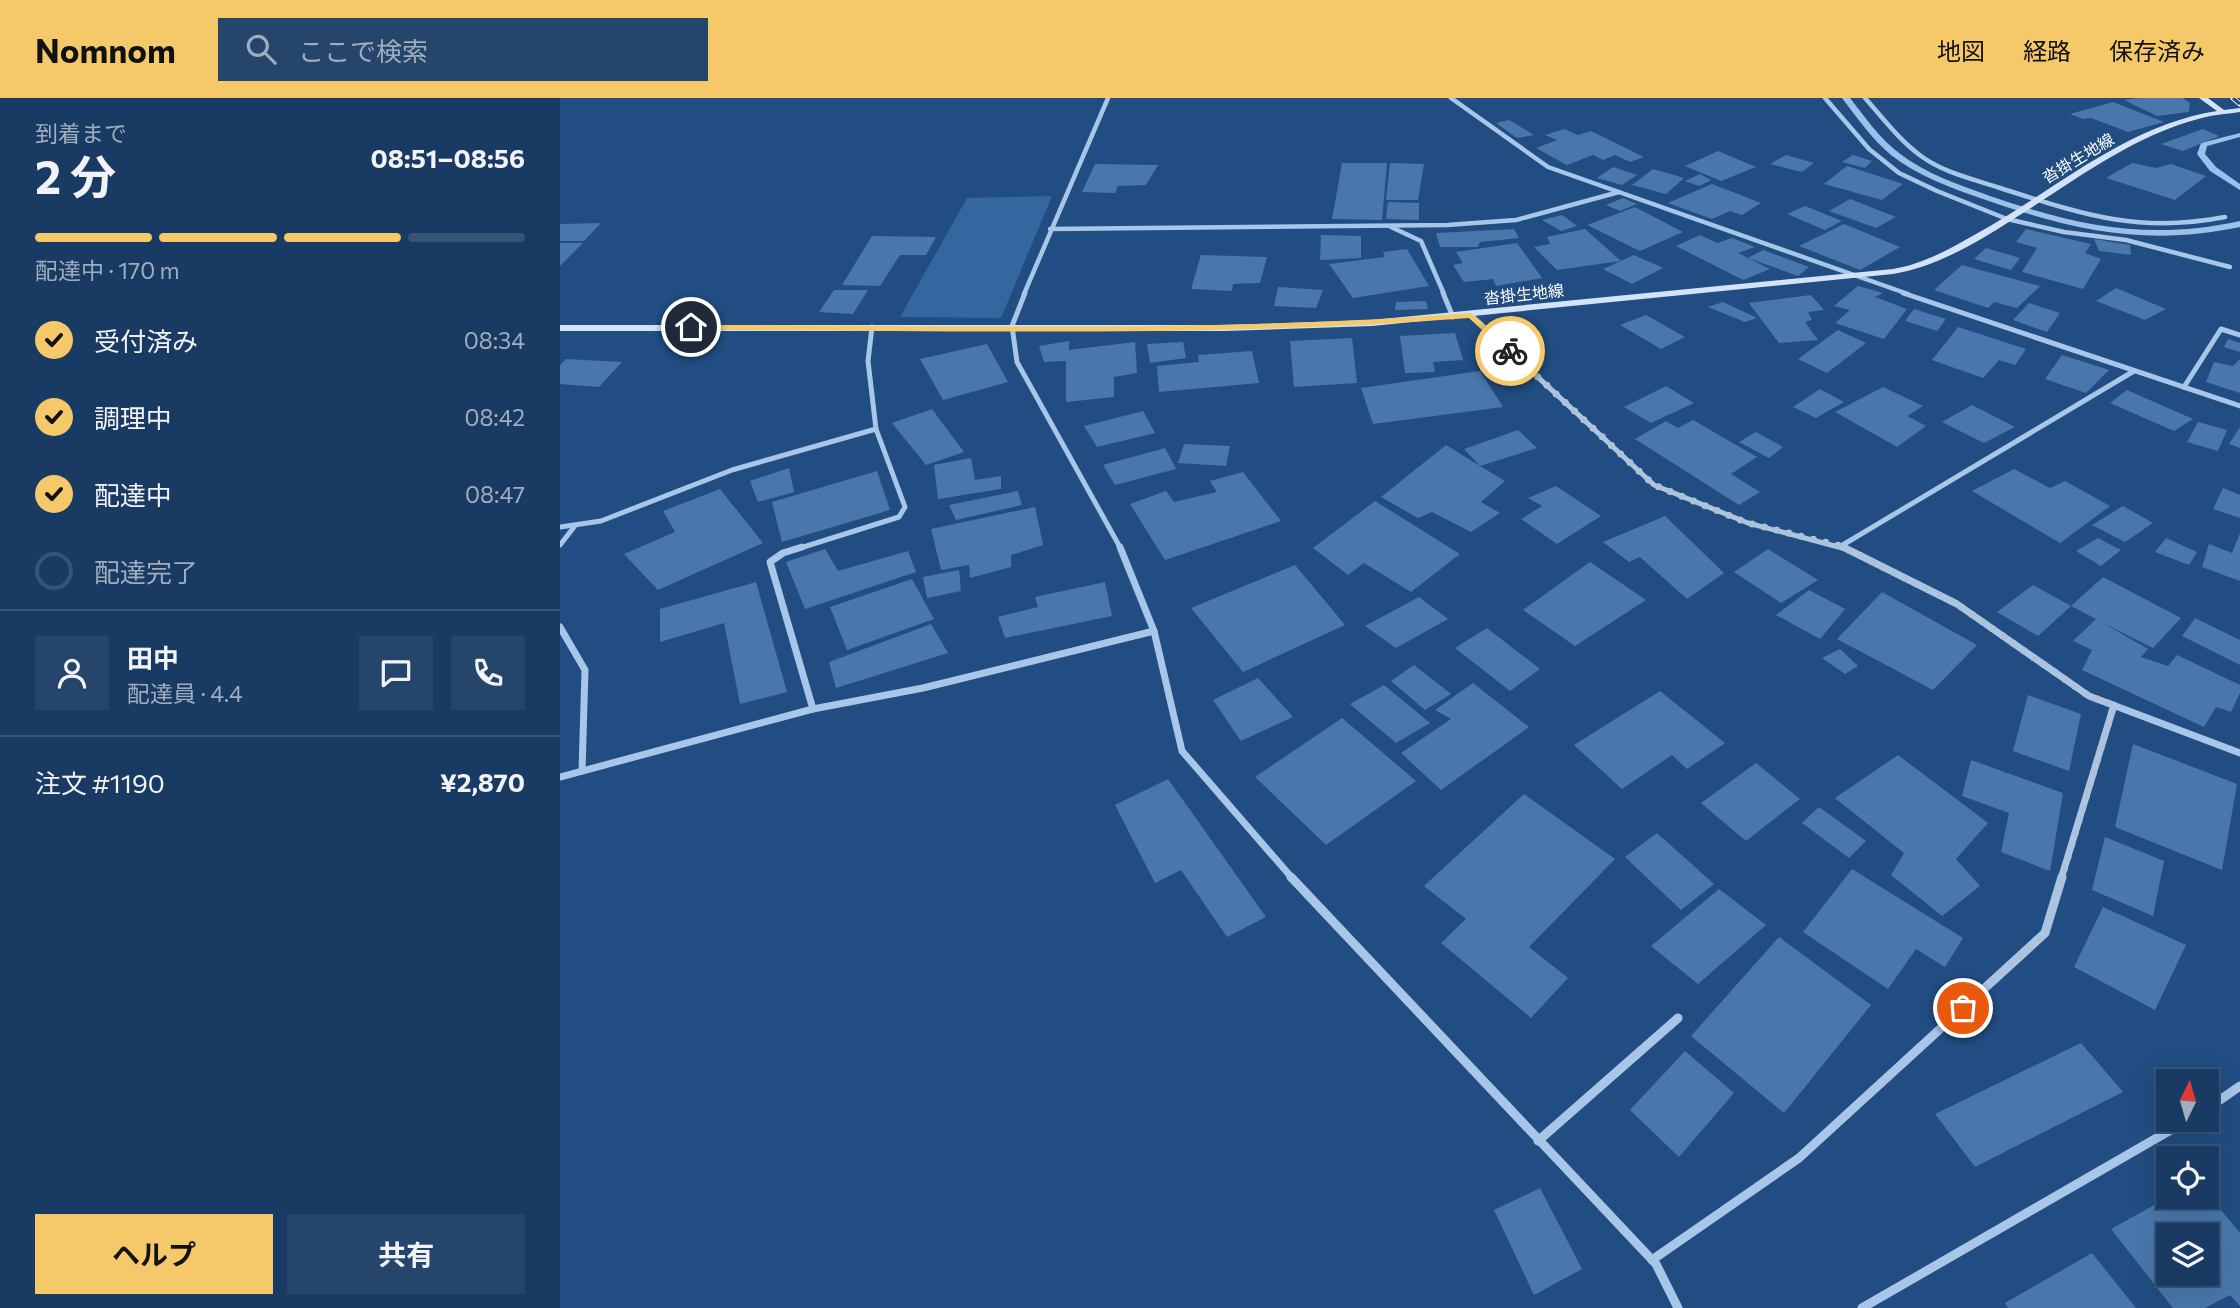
<!DOCTYPE html>
<html lang="ja">
<head>
<meta charset="utf-8">
<style>
	body { margin:0; font-family:Commissioner,"Noto Sans JP",sans-serif; background:#26456b; color:#f1f3f6; height:100vh; display:flex; flex-direction:column; font-size:26px; white-space:nowrap }
	* { box-sizing:border-box; margin:0 }
	p { font-size:23px; color:#9fadbe }
	.icon { flex:none; width:38px; height:38px; fill:none; stroke:currentColor; stroke-width:2; stroke-linecap:round; stroke-linejoin:round }
	.map { position:relative; flex:1; overflow:hidden }
	.sheet { display:flex; flex-direction:column; background:#193a62; width:560px }
	.sheet>* { flex:none }
	.needle { width:46px; rotate:5deg }
	.tools { position:absolute; left:1596px; top:971px; display:grid; gap:14px }
	.tools a { display:grid; place-items:center; width:63px; height:63px; border-radius:0px; background:#193a62; box-shadow:0 7px 28px #0002,0 0 0 2px #375477; font-size:35px }
	.pin { position:absolute; display:grid; place-items:center; width:60px; height:60px; color:#fff; margin:-30px; border:4px solid #fff; border-radius:50%; box-shadow:0 2px 7px #0007 }
	.courier { position:absolute; display:grid; place-items:center; width:70px; height:70px; margin:-35px; border:5px solid #f5c969; border-radius:50%; background:#fff; color:#222; box-shadow:0 2px 9px #0007 }
	.headline em { font-style:normal; font-weight:700 }
	.headline div { display:flex; flex-direction:column-reverse }
	.headline { display:flex; align-items:center; justify-content:space-between; height:119px; padding:0 35px }
	h1 { font-size:46px; font-weight:700; line-height:52px }
	.bar { display:grid; grid-template-columns:repeat(4,1fr); gap:10px 7px; align-content:center; height:84px; padding:0 35px }
	.bar i { height:9px; border-radius:5px; background:#375477 }
	.bar .current { background:#f5c969 }
	.bar p { grid-column:span 4 }
	.line { display:flex; align-items:center; gap:18px; padding:0 35px; border-top:2px solid #375477 }
	.line div { flex:1 }
	.round { display:grid; place-items:center; flex:none; width:74px; height:74px; border-radius:0px; background:#26456b }
	ol { padding:0 35px; list-style:none }
	li { display:flex; align-items:center; gap:21px; height:77px }
	li p { margin-inline-start:auto }
	li .icon { padding:7px; border-radius:50%; background:#f5c969; color:#111; stroke-width:4 }
	li:last-child { color:#9fadbe }
	li i { width:38px; height:38px; border:4px solid #375477; border-radius:50% }
	.button { display:flex; gap:14px; margin-top:auto; padding:14px 35px }
	.button a { flex:1; height:80px; border-radius:0px; background:#f5c969; color:#111; font-size:28px; font-weight:700; line-height:80px; text-align:center }
	.button a+a { background:#26456b; color:#f1f3f6 }
	header { display:flex; align-items:center; gap:42px; box-sizing:border-box; height:98px; padding:0 35px; background:#f5c969; color:#111 }
	header strong { font-size:33px }
	nav { display:flex; gap:38px; margin-inline-start:auto; font-size:24px }
	.search { width:490px; height:63px; background:#26456b; display:flex; align-items:center; gap:18px; box-sizing:border-box; padding:0 24px; border-radius:0px; color:#9fadbe; font-size:26px }
	main { display:flex; flex:1; min-height:0 }
	.map>svg:first-child { display:block }
	.green { fill:#3467a0 }
	.lines { fill:none; stroke-linecap:round; stroke-linejoin:round }
	.stream { fill:#9bc1ea; fill-rule:evenodd }
	.building { fill:#4977ab; fill-rule:evenodd }
	.street-far3 { stroke:#a8c6e8; stroke-width:4.5 }
	.street-far2 { stroke:#a8c6e8; stroke-width:5 }
	.street-far1 { stroke:#a8c6e8; stroke-width:7 }
	.street { stroke:#a8c6e8; stroke-width:9 }
	.secondary { fill:#d2e3f7; fill-rule:evenodd }
	.rail-casing { stroke:#fff; stroke-width:5 }
	.rail { stroke:#214d82; stroke-width:3.5; stroke-dasharray:10; stroke-linecap:butt }
	.route { fill:#f5c969 }
	.done { stroke:#b1c1d3; stroke-width:7; stroke-dasharray:0 12.6 }
	.labels { text-anchor:middle; stroke-width:5; stroke-linejoin:round; paint-order:stroke }
	.far-street-label { font-size:16px; fill:#fff; stroke:#214d82 }
</style>
</head>
<body>
<header>
<strong>Nomnom</strong>
<div class="search"><svg class="icon" aria-label="search" viewBox="0 0 24 24"><circle cx="10" cy="10" r="6"/><path d="M15 15l6 6"/></svg>ここで検索</div>
<nav><a>地図</a><a>経路</a><a>保存済み</a></nav>
</header>
<main>
<section class="sheet">
<div class="headline"><div><h1>2 分</h1><p>到着まで</p></div><em>08:51–08:56</em></div>
<div class="bar"><i class="current"></i><i class="current"></i><i class="current"></i><i></i><p>配達中 · 170 m</p></div>
<ol>
<li><svg class="icon" aria-label="check" viewBox="0 0 24 24"><path d="M5 12l5 5 9-10"/></svg>受付済み<p>08:34</p></li>
<li><svg class="icon" aria-label="check" viewBox="0 0 24 24"><path d="M5 12l5 5 9-10"/></svg>調理中<p>08:42</p></li>
<li><svg class="icon" aria-label="check" viewBox="0 0 24 24"><path d="M5 12l5 5 9-10"/></svg>配達中<p>08:47</p></li>
<li><i></i>配達完了</li>
</ol>
<div class="line" style="height:126px"><a class="round"><svg class="icon" aria-label="person" viewBox="0 0 24 24"><circle cx="12" cy="8" r="4"/><path d="M4 21q1-7 8-7t8 7"/></svg></a><div><b>田中</b><p>配達員 · 4.4</p></div><a class="round"><svg class="icon" aria-label="chat" viewBox="0 0 24 24"><path d="M4 5h16v11H9l-5 4z"/></svg></a><a class="round"><svg class="icon" aria-label="phone" viewBox="0 0 24 24"><path d="M5 4h4l2 5-3 2q2 4 5 5l2-3 5 2v4C11 20 4 13 5 4z"/></svg></a></div>
<div class="line" style="height:91px"><div>注文 #1190</div><b>¥2,870</b></div>
<div class="button"><a>ヘルプ</a><a>共有</a></div>
</section>
<div class="map">
<svg width="1680" height="1210" viewBox="0 0 1680 1210">
	<rect width="100%" height="100%" fill="#214d82"/>
	<!-- green -->
	<polygon class="green" points="492,98 441,220 340,219 407,100"/>
	<g class="lines">
		<!-- stream -->
		<g class="stream">
			<path d="M1282 0H1290C1305 19 1319 40 1339 55 1366 76 1399 87 1430 98 1518 128 1588 143 1680 123V129C1586 149 1512 132 1423 101 1391 90 1358 78 1331 57 1312 41 1297 20 1282 0Z"/>
			<polygon points="1680,35 1680,39 1647,48 1645,56 1656,69 1680,86 1680,92 1650,73 1637,56 1641,45"/>
		</g>
	</g>
	<!-- building -->
	<g class="building">
		<polygon points="1579,0 1623,0 1630,5 1629,14 1597,18 1564,2"/>
		<polygon points="1553,4 1604,24 1568,34 1531,20 1523,21 1510,16"/>
		<polygon points="949,22 974,37 957,40 936,25"/>
		<polygon points="1004,31 1018,37 1031,33 1084,59 1070,64 1055,57 1043,62 1033,57 1007,67 976,50 997,42 985,37"/>
		<polygon points="1643,31 1659,38 1623,53 1601,46"/>
		<polygon points="1158,53 1196,69 1161,83 1125,68"/>
		<polygon points="1226,57 1254,65 1242,74 1210,66"/>
		<polygon points="1293,57 1312,63 1305,70 1282,64"/>
		<polygon points="782,65 827,65 822,122 772,121"/>
		<polygon points="830,65 864,66 858,102 826,102"/>
		<polygon points="1572,65 1596,70 1611,66 1646,78 1615,102 1546,80"/>
		<polygon points="535,66 598,67 586,87 558,88 555,95 522,94"/>
		<polygon points="1287,68 1343,86 1322,102 1264,86"/>
		<polygon points="1053,69 1077,77 1062,87 1037,80"/>
		<polygon points="1093,71 1124,80 1106,96 1072,87"/>
		<polygon points="1140,76 1151,82 1139,88 1125,83"/>
		<polygon points="1152,86 1201,105 1182,117 1170,113 1152,121 1108,105"/>
		<polygon points="1063,100 1077,106 1060,113 1046,107"/>
		<polygon points="1290,101 1336,119 1316,130 1269,113"/>
		<polygon points="828,104 859,105 859,122 826,121"/>
		<polygon points="1245,108 1282,123 1265,132 1227,116"/>
		<polygon points="1075,109 1123,134 1080,153 1027,127"/>
		<polygon points="1002,117 1017,128 1001,133 982,122"/>
		<polygon points="41,125 24,143 0,143 0,126"/>
		<polygon points="1284,126 1340,149 1300,172 1239,148"/>
		<polygon points="954,131 959,140 920,144 918,149 880,149 876,135"/>
		<polygon points="1025,131 1061,163 997,172 974,149 990,146 987,139"/>
		<polygon points="1466,131 1531,146 1525,155 1541,161 1523,191 1462,174 1477,150 1456,144"/>
		<polygon points="761,137 801,138 801,160 760,162"/>
		<polygon points="1140,137 1157,145 1172,140 1195,149 1178,155 1188,160 1203,152 1249,169 1238,178 1188,160 1210,171 1183,182 1116,148"/>
		<polygon points="312,138 376,139 366,157 340,157 320,188 282,187"/>
		<polygon points="1534,141 1570,147 1571,157 1539,153"/>
		<polygon points="0,145 23,145 0,168"/>
		<polygon points="957,145 982,180 936,188 933,181 904,184 893,167 903,165 896,154"/>
		<polygon points="1426,150 1460,160 1451,172 1414,161"/>
		<polygon points="847,151 869,188 793,200 769,166 825,159 823,154"/>
		<polygon points="641,157 707,159 700,185 673,186 672,193 631,191"/>
		<polygon points="1074,157 1103,170 1072,186 1043,171"/>
		<polygon points="1402,167 1480,188 1457,210 1434,204 1428,210 1374,192"/>
		<polygon points="1298,188 1323,195 1315,199 1347,211 1324,241 1275,225 1290,212 1274,208"/>
		<polygon points="718,189 763,192 756,210 714,208"/>
		<polygon points="1556,190 1606,211 1585,222 1536,203"/>
		<polygon points="274,192 308,192 293,216 259,214"/>
		<polygon points="1251,197 1264,212 1248,214 1252,222 1245,224 1258,242 1219,245 1189,205"/>
		<polygon points="866,203 868,211 835,212 836,204"/>
		<polygon points="1163,204 1197,220 1185,224 1148,209"/>
		<polygon points="1469,205 1500,215 1487,234 1453,222"/>
		<polygon points="1354,211 1386,221 1377,233 1345,223"/>
		<polygon points="1086,217 1125,239 1101,251 1060,227"/>
		<polygon points="1398,229 1466,251 1455,267 1439,262 1423,280 1372,262"/>
		<polygon points="1278,232 1306,245 1267,275 1238,261"/>
		<polygon points="895,235 903,262 873,264 875,274 845,275 840,238"/>
		<polygon points="792,240 797,285 734,289 730,243"/>
		<polygon points="1668,241 1680,245 1680,254 1664,249"/>
		<polygon points="509,243 509,252 575,244 577,275 554,279 554,299 506,304 506,263 484,264 479,248"/>
		<polygon points="623,244 626,260 590,265 587,246"/>
		<polygon points="427,246 448,284 383,302 360,261"/>
		<polygon points="692,253 699,285 599,294 597,268 639,264 638,257"/>
		<polygon points="1502,257 1549,272 1526,295 1485,281"/>
		<polygon points="6,261 62,264 39,289 0,286 0,267"/>
		<polygon points="1680,261 1680,295 1646,284 1654,264 1673,268"/>
		<polygon points="920,273 943,309 813,326 801,290"/>
		<polygon points="1106,288 1134,305 1091,325 1064,309"/>
		<polygon points="1323,289 1363,308 1347,318 1366,328 1337,349 1275,314"/>
		<polygon points="1260,291 1284,304 1256,320 1233,309"/>
		<polygon points="1567,292 1633,321 1614,333 1550,305"/>
		<polygon points="1412,307 1455,329 1424,345 1382,324"/>
		<polygon points="372,311 404,354 366,367 332,325"/>
		<polygon points="583,313 595,335 537,349 524,328"/>
		<polygon points="1133,322 1197,359 1171,376 1200,394 1179,407 1075,341 1106,323 1118,330"/>
		<polygon points="1638,324 1667,332 1658,353 1627,344"/>
		<polygon points="1680,329 1680,350 1669,346"/>
		<polygon points="958,332 977,350 920,368 945,383 921,404 940,415 911,434 872,414 858,420 821,399 886,347 920,368 904,351"/>
		<polygon points="1196,334 1223,349 1209,360 1179,344"/>
		<polygon points="624,346 670,348 666,368 618,365"/>
		<polygon points="605,350 616,371 555,387 543,367"/>
		<polygon points="411,360 415,382 441,378 441,391 378,401 374,367"/>
		<polygon points="229,370 234,394 198,404 190,383"/>
		<polygon points="1454,371 1490,390 1505,383 1550,408 1500,445 1412,393"/>
		<polygon points="317,373 330,412 222,444 212,404"/>
		<polygon points="683,374 721,423 605,462 570,406 606,393 614,404 657,394 650,383"/>
		<polygon points="996,388 1041,418 997,446 961,421 982,408 968,400"/>
		<polygon points="1663,390 1680,397 1680,420 1653,411"/>
		<polygon points="160,391 203,445 98,492 64,456 115,434 103,413"/>
		<polygon points="458,393 462,407 396,422 389,407"/>
		<polygon points="815,403 900,456 851,494 804,465 788,477 753,450"/>
		<polygon points="1563,408 1593,425 1565,444 1532,427"/>
		<polygon points="475,409 483,447 451,457 451,469 410,480 409,467 381,472 371,431"/>
		<polygon points="1105,418 1164,475 1127,501 1080,459 1069,464 1043,444"/>
		<polygon points="1680,435 1680,483 1642,469 1649,446 1672,455"/>
		<polygon points="1538,440 1561,452 1541,468 1516,453"/>
		<polygon points="1606,440 1637,454 1629,467 1595,454"/>
		<polygon points="265,451 278,473 348,453 356,474 245,511 226,464"/>
		<polygon points="1208,451 1258,482 1221,505 1174,474"/>
		<polygon points="1030,464 1086,502 1015,548 963,512"/>
		<polygon points="735,467 785,527 683,574 631,510"/>
		<polygon points="399,472 401,493 367,500 363,479"/>
		<polygon points="1543,479 1621,520 1593,550 1543,525 1588,551 1581,559 1608,568 1617,557 1680,587 1680,595 1671,614 1656,609 1644,629 1522,572 1532,552 1513,543 1536,521 1511,508"/>
		<polygon points="352,481 374,521 287,552 270,509"/>
		<polygon points="196,484 227,594 180,606 164,525 100,544 100,511"/>
		<polygon points="545,484 552,518 445,540 438,519 478,509 475,499"/>
		<polygon points="1473,487 1511,508 1478,538 1437,514"/>
		<polygon points="1249,492 1285,511 1260,541 1216,517"/>
		<polygon points="1322,494 1417,547 1373,592 1277,541"/>
		<polygon points="859,499 888,521 836,550 805,528"/>
		<polygon points="1635,520 1680,542 1680,567 1622,538"/>
		<polygon points="371,526 388,555 276,590 269,564"/>
		<polygon points="927,530 980,571 950,593 895,550"/>
		<polygon points="1280,551 1298,568 1285,576 1262,560"/>
		<polygon points="854,567 891,596 865,612 831,583"/>
		<polygon points="698,580 733,619 681,643 653,602"/>
		<polygon points="913,585 969,629 881,692 841,655 891,621 875,612"/>
		<polygon points="824,587 870,625 836,645 790,606"/>
		<polygon points="1100,593 1165,645 1127,671 1112,657 1062,691 1014,647"/>
		<polygon points="1468,597 1521,616 1509,673 1453,653"/>
		<polygon points="782,620 856,683 766,747 695,679"/>
		<polygon points="1573,646 1677,686 1662,772 1555,729"/>
		<polygon points="1338,657 1428,725 1396,761 1420,788 1382,818 1331,777 1344,755 1275,700"/>
		<polygon points="1411,662 1503,695 1490,773 1441,754 1449,715 1402,698"/>
		<polygon points="1196,665 1240,701 1186,743 1141,705"/>
		<polygon points="608,681 706,819 667,839 621,772 595,785 555,707"/>
		<polygon points="964,696 1055,761 969,849 1008,880 971,920 881,845 906,821 864,788"/>
		<polygon points="1259,709 1306,743 1289,760 1242,725"/>
		<polygon points="1097,735 1154,786 1121,812 1065,759"/>
		<polygon points="1545,739 1604,763 1593,818 1532,792"/>
		<polygon points="1292,771 1403,840 1385,869 1356,851 1328,891 1243,834"/>
		<polygon points="1159,791 1206,827 1138,886 1091,848"/>
		<polygon points="1543,809 1626,847 1595,912 1514,869"/>
		<polygon points="1219,839 1311,907 1224,1015 1131,938"/>
		<polygon points="1521,945 1563,994 1415,1069 1375,1016"/>
		<polygon points="1125,953 1174,995 1119,1059 1070,1012"/>
		<polygon points="980,1090 1022,1171 974,1197 934,1112"/>
		<path d="M1647 1095 1680 1135V1208L1670 1197 1645 1210H1613L1551 1131 1609 1099H1647ZM1608 1138H1647V1176H1608Z"/>
		<polygon points="1532,1155 1576,1210 1448,1210 1445,1205"/>
	</g>
	<g class="lines">
		<!-- street-far3 -->
		<g class="street-far3">
			<polyline points="891,0 988,69 1348,196"/>
			<polyline points="1265,0 1309,51 1339,75 1377,93 1447,121 1504,134 1566,142 1670,169"/>
			<path d="M1305 0C1323 20 1339 42 1361 58 1384 75 1413 81 1440 90 1522 116 1577 136 1665 119"/>
			<polyline points="831,129 861,143 884,196"/>
			<polyline points="490,131 887,127 956,122 1059,94"/>
			<polyline points="464,196 548,0"/>
		</g>
		<!-- street-far2 -->
		<g class="street-far2">
			<polyline points="465,195 452,228 457,264 561,451"/>
			<polyline points="883,195 893,219"/>
			<polyline points="1343,195 1680,308"/>
			<polyline points="911,217 1094,387 1188,425 1286,451"/>
			<polyline points="1624,289 1661,231 1680,237"/>
			<polyline points="0,429 41,423 172,372 316,331 308,263 312,229"/>
			<polyline points="0,447 14,429"/>
			<polyline points="1281,448 1574,273"/>
			<polyline points="237,451 339,419 345,409 316,331"/>
		</g>
		<!-- street-far1 -->
		<g class="street-far1">
			<polyline points="242,449 223,455 210,464 253,611"/>
			<polyline points="560,449 594,533 622,653 733,781"/>
			<polyline points="1283,449 1397,506 1529,598 1680,655"/>
			<polyline points="0,529 25,572 22,673"/>
			<polyline points="0,679 253,611 363,590 594,533"/>
			<polyline points="1501,781 1554,607"/>
		</g>
		<!-- street -->
		<g class="street">
			<polyline points="731,779 1096,1166 1118,1210"/>
			<polyline points="1647,1011 1680,988"/>
			<polyline points="978,1043 1118,920"/>
			<polyline points="1092,1162 1239,1060 1485,835 1502,779"/>
			<polyline points="1302,1210 1628,1022"/>
		</g>
		<!-- secondary -->
		<path class="secondary" d="M1639 0H1648L1664 12 1680 10V14C1666 16 1651 17 1638 21 1574 38 1518 80 1463 115 1424 140 1381 168 1333 176L812 228 665 233H0V227H665L812 222 1333 171C1363 166 1390 151 1416 136 1494 93 1566 27 1657 13Z"/>
		<!-- rail casing -->
		<g class="rail-casing">
			<polyline id="rail" points="1673,0 1680,6"/>
		</g>
		<!-- rail -->
		<use href="#rail" class="rail"/>
	</g>
	<!-- route -->
	<path class="route" d="M911 215 953 251V255H947L909 220C651 240 390 232 131 232L127 229 131 227C391 227 652 235 911 215Z"/>
	<g class="lines">
		<!-- done -->
		<polyline class="done" points="950,253 1094,387 1188,425 1281,448 1397,506 1529,598 1554,607 1485,835 1403,910"/>
	</g>
	<g class="labels">
		<!-- far-street labels -->
		<g class="far-street-label">
			<text transform="translate(1518 60) rotate(-31)" y="6">沓掛生地線</text>
			<text transform="translate(964 196) rotate(-6)" y="6">沓掛生地線</text>
		</g>
	</g>
</svg>
<div class="tools">
<a><svg class="needle" viewBox="-14 -14 28 28"><path d="M0-13l5 13h-10z" fill="#e53935"/><path d="M0 13l5-13h-10z" fill="#9fadbe"/></svg></a>
<a><svg class="icon" aria-label="locate" viewBox="0 0 24 24"><circle cx="12" cy="12" r="6"/><path d="M12 2v4M12 18v4M2 12h4M18 12h4"/></svg></a>
<a><svg class="icon" aria-label="layers" viewBox="0 0 24 24"><path d="M12 4l9 5-9 5-9-5zM3 14l9 5 9-5"/></svg></a>
</div>
<div class="pin" style="left:1403px;top:910px;background:#ea580c"><svg class="icon" aria-label="bag" viewBox="0 0 24 24"><path d="M5 8h14l-1 12H6zM9 8a3 3 0 0 1 6 0"/></svg></div>
<div class="pin" style="left:131px;top:229px;background:#1f2937"><svg class="icon" aria-label="home" viewBox="0 0 24 24"><path d="M3 11l9-7 9 7M6 9v11h12V9"/></svg></div>
<div class="courier" style="left:950px;top:253px"><svg class="icon" aria-label="bike" viewBox="0 0 24 24"><circle cx="6" cy="16" r="4"/><circle cx="18" cy="16" r="4"/><path d="M6 16l4-8h5l3 8M10 8l3 8H6M13 5h3"/></svg></div>
</div>
</main>
</body>
</html>
